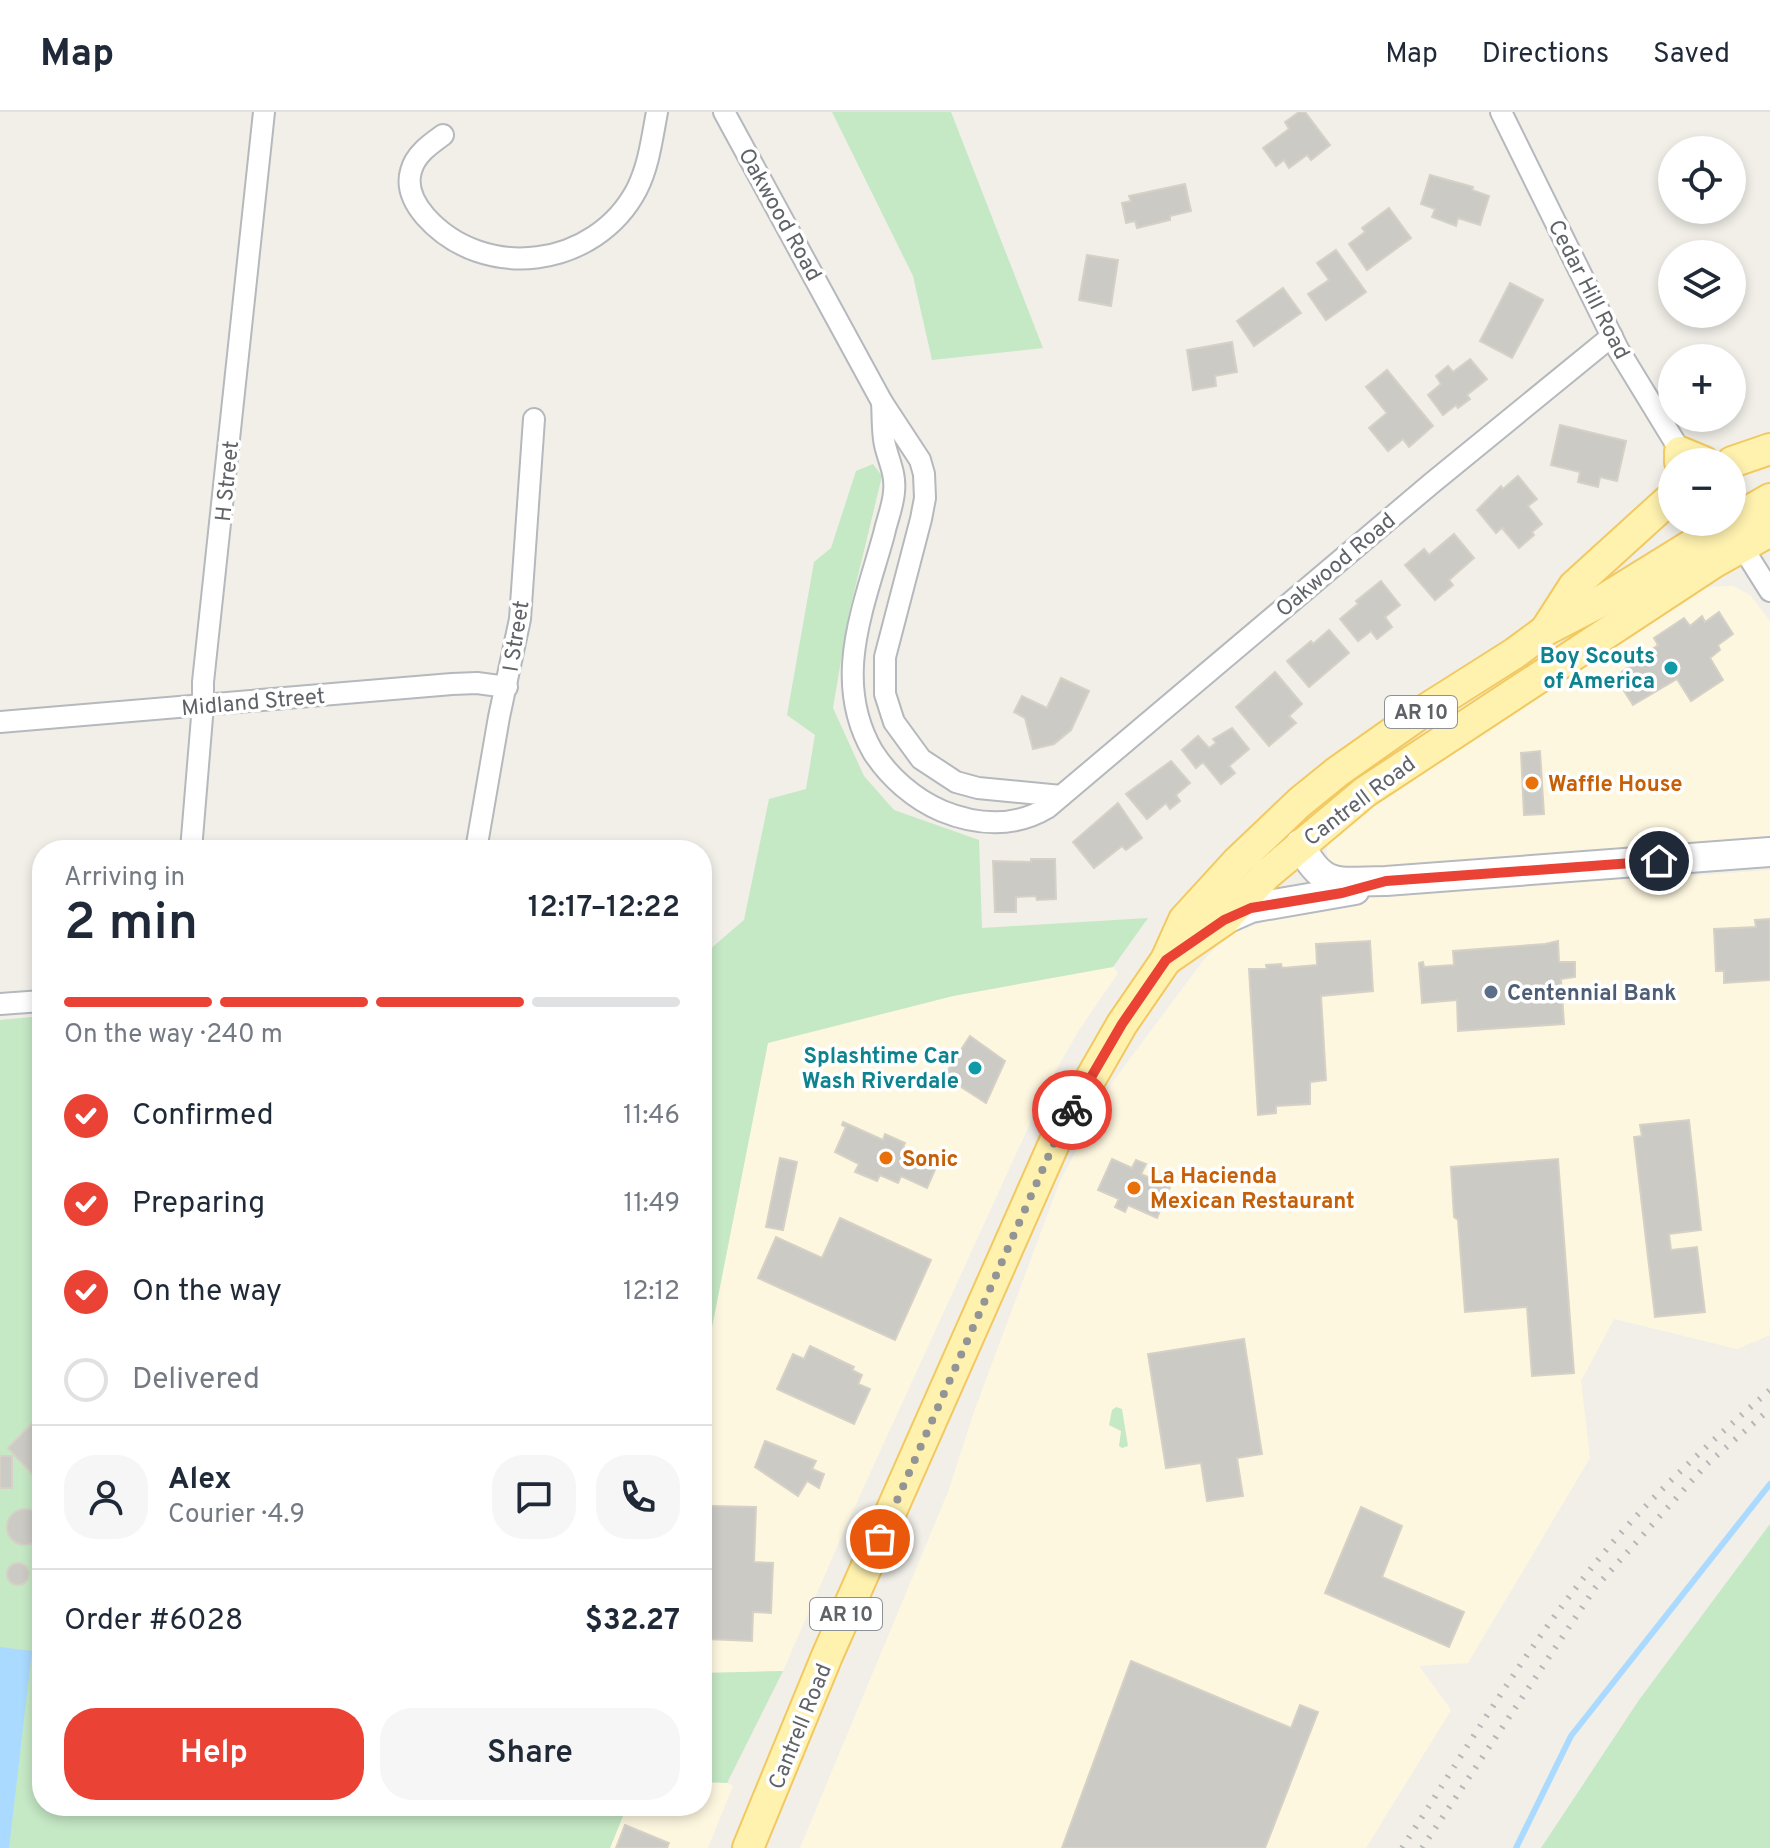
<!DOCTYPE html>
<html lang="en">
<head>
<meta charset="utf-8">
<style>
	body { margin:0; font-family:Overpass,sans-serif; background:#f6f6f7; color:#1f2937; height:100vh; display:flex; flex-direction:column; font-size:30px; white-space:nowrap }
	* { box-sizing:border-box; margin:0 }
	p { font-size:26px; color:#747a83 }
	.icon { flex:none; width:44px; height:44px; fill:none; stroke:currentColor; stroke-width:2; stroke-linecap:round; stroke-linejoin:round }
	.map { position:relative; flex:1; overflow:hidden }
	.drawer { position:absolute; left:32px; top:728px; width:680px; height:976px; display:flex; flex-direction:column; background:#fff; border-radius:32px; box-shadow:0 4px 12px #0003 }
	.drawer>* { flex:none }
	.tools { position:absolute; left:1658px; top:24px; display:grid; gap:16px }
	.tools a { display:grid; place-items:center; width:88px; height:88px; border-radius:50%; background:#fff; box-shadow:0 4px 12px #0003; font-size:40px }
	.pin { position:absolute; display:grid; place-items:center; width:68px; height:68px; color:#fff; margin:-34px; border:4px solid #fff; border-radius:50%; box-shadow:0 2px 8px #0007 }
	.courier { position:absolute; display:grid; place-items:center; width:80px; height:80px; margin:-40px; border:6px solid #ea4335; border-radius:50%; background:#fff; color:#222; box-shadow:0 2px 10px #0007 }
	.overview em { font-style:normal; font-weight:600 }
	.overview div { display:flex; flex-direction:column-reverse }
	.overview { display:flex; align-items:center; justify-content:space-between; height:136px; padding:0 32px }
	h1 { font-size:52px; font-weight:600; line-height:60px }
	.bar { display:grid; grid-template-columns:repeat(4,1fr); gap:12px 8px; align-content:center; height:96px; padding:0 32px }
	.bar i { height:10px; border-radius:6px; background:#e0e1e3 }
	.bar .current { background:#ea4335 }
	.bar p { grid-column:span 4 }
	.line { display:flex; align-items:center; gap:20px; padding:0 32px; border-top:2px solid #e0e1e3 }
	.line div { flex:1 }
	.round { display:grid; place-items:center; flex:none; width:84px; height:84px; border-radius:32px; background:#f6f6f7 }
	ol { padding:0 32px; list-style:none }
	li { display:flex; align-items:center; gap:24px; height:88px }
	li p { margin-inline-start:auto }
	li .icon { padding:8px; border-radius:50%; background:#ea4335; color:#fff; stroke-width:4 }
	li:last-child { color:#747a83 }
	li i { width:44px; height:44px; border:4px solid #e0e1e3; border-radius:50% }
	.cta { display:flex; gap:16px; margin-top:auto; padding:16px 32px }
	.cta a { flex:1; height:92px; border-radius:32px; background:#ea4335; color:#fff; font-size:32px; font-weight:600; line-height:92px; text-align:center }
	.cta a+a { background:#f6f6f7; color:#1f2937 }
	header { display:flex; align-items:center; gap:48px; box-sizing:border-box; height:112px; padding:0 40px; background:#fff; border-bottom:2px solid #e0e1e3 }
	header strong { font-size:38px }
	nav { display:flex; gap:44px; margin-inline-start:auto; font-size:28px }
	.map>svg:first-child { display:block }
	.commercial { fill:#fef7e0 }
	.green { fill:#c5e8c5 }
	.water { fill:#aadaff }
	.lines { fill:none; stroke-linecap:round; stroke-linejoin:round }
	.stream { stroke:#aadaff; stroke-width:6 }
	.building { fill:#cccac5; stroke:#d6d1c6; stroke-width:2 }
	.street-casing { stroke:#b5b8bc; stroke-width:24 }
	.secondary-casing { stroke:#b6babf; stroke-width:32 }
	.primary-casing { stroke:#f2c960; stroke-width:34 }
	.street { stroke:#fff; stroke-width:20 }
	.secondary { stroke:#fff; stroke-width:28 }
	.primary { stroke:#fff2af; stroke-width:30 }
	.rail { stroke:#b6b7b8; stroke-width:6; stroke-dasharray:2 10; stroke-linecap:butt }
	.done { stroke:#929495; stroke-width:8; stroke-dasharray:0 14.4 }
	.route { stroke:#ea4335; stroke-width:10 }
	.culture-dot { fill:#0f9aa8; stroke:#fff; stroke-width:3 }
	.food-dot { fill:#e8710a; stroke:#fff; stroke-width:3 }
	.service-dot { fill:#5c6f8a; stroke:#fff; stroke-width:3 }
	.labels { text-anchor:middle; stroke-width:7; stroke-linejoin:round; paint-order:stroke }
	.shield { fill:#fff; stroke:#8f9295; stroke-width:2 }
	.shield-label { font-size:20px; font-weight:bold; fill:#5f6368 }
	.street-label { font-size:22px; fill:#5f6368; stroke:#fff }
	.culture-label { font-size:22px; font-weight:bold; fill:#0d838f; stroke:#fff; text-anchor:end }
	.food-label { font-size:22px; font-weight:bold; fill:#c56008; stroke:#fff; text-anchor:start }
	.service-label { font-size:22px; font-weight:bold; fill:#4e5e75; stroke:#fff; text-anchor:start }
</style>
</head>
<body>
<header>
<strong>Map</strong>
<nav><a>Map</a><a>Directions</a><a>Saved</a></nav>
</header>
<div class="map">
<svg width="1770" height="1736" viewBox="0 0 1770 1736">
	<rect width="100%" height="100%" fill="#f1efe8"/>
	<!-- commercial -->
	<g class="commercial">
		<polygon points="1733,474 1750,483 1770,509 1770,724 1659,734 1662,766 1770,758 1770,1223 1737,1237 1614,1207 1581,1269 1590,1346 1468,1551 1419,1554 1451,1598 1366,1736 800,1736 948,1380 975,1297 1060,1069 1111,972 1203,849 1226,824 1271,807 1331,796 1326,722 1422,652 1704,475"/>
		<polygon points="1113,855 1118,861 1079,918 1048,972 850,1405 783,1559 702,1561 702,1266 768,931 953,884"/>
		<polygon points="702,1670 727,1671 733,1674 708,1736 610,1736 627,1694 702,1694"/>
	</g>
	<!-- green -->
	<g class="green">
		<polygon points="832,0 951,0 1043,236 932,248 913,164"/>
		<polygon points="873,352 882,364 849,501 833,596 864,664 894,698 979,728 982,816 1148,806 1113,855 953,884 768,931 702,1266 702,844 744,808 769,687 806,677 815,623 787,603 814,450 831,436 856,359"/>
		<polygon points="42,904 42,1694 449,1694 450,1699 471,1694 627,1694 610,1736 0,1736 0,908"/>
		<polygon points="1116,1295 1122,1297 1128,1334 1122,1336 1119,1334 1121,1319 1109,1313 1112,1298"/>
		<polygon points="1770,1412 1770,1736 1541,1736 1639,1588"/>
		<polygon points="783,1559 727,1671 702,1670 702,1561"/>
	</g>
	<!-- water -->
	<polygon class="water" points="0,1535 32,1539 9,1736 0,1736"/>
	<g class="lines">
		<!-- stream -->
		<polyline class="stream" points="1516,1736 1571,1624 1770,1372"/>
	</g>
	<!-- building -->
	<g class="building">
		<polygon points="1299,0 1305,0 1330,33 1311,48 1307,43 1289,56 1284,48 1276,54 1263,36 1289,17 1285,10"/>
		<polygon points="1430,63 1473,75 1472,78 1489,84 1480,113 1458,106 1456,114 1432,105 1435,97 1421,92"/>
		<polygon points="1185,72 1191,99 1170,104 1170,108 1137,116 1135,109 1126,111 1122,91 1131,89 1129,84"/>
		<polygon points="1389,96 1411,126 1367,158 1349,132 1365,120 1362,116"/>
		<polygon points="1336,138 1366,180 1326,208 1308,182 1329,168 1317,151"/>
		<polygon points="1087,143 1118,148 1111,194 1079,188"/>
		<polygon points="1510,171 1543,188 1512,246 1480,229"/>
		<polygon points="1283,176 1301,201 1254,234 1237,209"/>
		<polygon points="1232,230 1237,260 1215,264 1216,274 1193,278 1187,238"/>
		<polygon points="1470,247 1487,267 1467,283 1470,287 1458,296 1456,293 1443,303 1428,283 1441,272 1436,264 1448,254 1453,260"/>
		<polygon points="1387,258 1433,314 1409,335 1403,327 1388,339 1369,316 1387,301 1366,275"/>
		<polygon points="1560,313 1626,329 1617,369 1600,365 1598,375 1578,370 1580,360 1551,353"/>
		<polygon points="1518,364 1537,387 1528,394 1542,412 1532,420 1534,423 1519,436 1502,416 1496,421 1477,398 1501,374 1503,377"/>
		<polygon points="1454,422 1474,446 1449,468 1453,473 1435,488 1405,453 1424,437 1429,443"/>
		<polygon points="1381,469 1400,493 1385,505 1392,515 1377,527 1371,519 1358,529 1340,507 1358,492 1356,489"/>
		<polygon points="1719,500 1733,522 1718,533 1720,538 1710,546 1723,568 1691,589 1677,567 1633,593 1615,565 1658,533 1654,526 1684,506 1690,514 1702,504 1705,510"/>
		<polygon points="1329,518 1349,541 1309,575 1287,549 1311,529 1313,532"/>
		<polygon points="1275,560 1302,592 1289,604 1296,611 1269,634 1236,595"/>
		<polygon points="1061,566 1089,579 1071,618 1054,632 1033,637 1025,606 1014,600 1022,584 1047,596"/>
		<polygon points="1232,616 1249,637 1229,654 1235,661 1221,672 1203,650 1196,656 1182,638 1198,624 1209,636 1216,631 1213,627"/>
		<polygon points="1540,639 1544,702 1524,703 1521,641"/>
		<polygon points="1171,649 1190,671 1176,683 1180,689 1170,697 1166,691 1147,707 1126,682"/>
		<polygon points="1118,691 1142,726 1126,738 1122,734 1094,756 1073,730"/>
		<polygon points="1031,747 1055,747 1056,787 1037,788 1036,784 1016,785 1016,800 995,800 993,749 1031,750"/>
		<polygon points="1770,807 1770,868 1724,871 1724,859 1716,859 1714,817 1756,815 1755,808"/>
		<polygon points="1370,829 1373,879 1321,884 1326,968 1310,970 1310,992 1276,994 1276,1001 1258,1003 1249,857 1267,857 1266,853 1281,852 1282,856 1317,853 1316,832"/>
		<polygon points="1558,829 1559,850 1575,850 1575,865 1561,867 1564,912 1458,919 1457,888 1422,891 1419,851 1423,850 1424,855 1454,853 1453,839 1545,832"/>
		<polygon points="970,924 1005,949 986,991 944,964"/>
		<polygon points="1689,1008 1701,1118 1669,1122 1671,1138 1697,1135 1705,1200 1655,1205 1634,1025 1642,1024 1640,1013"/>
		<polygon points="843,1010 883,1028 885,1022 905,1031 903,1035 938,1051 927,1076 901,1064 898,1071 880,1063 877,1069 855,1060 859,1052 835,1040 846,1015 842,1013"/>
		<polygon points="780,1046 797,1050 783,1118 766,1115"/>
		<polygon points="1112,1047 1132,1056 1136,1048 1146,1052 1141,1062 1170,1075 1157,1106 1128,1093 1125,1100 1115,1095 1119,1087 1098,1078"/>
		<polygon points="1558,1047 1574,1261 1532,1264 1527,1195 1465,1200 1458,1108 1454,1105 1451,1055"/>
		<polygon points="840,1106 931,1148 895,1228 758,1166 776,1125 822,1146"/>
		<polygon points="1244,1227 1262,1342 1237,1346 1243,1384 1207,1389 1201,1351 1166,1356 1148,1242"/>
		<polygon points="810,1234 854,1255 852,1258 862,1263 858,1272 870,1277 854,1312 777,1277 793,1242 804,1247"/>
		<polygon points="42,1302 42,1358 35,1365 8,1336"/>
		<polygon points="765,1329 816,1349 812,1357 824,1362 819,1376 807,1369 798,1384 755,1355"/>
		<rect x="0" y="1344" width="12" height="32"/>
		<polygon points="711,1394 756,1395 754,1450 773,1451 771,1501 753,1500 752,1529 707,1527"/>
		<polygon points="1361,1395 1402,1414 1382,1465 1464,1500 1449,1535 1325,1481"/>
		<circle cx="25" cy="1415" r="18"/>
		<circle cx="18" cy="1462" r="11"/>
		<polygon points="1131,1549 1291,1616 1300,1593 1318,1600 1265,1736 1062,1736"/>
		<polygon points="625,1713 669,1731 667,1736 616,1736"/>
	</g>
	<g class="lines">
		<!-- street casing -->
		<g class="street-casing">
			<g id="street">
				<polyline points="724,0 882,290 920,348 924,362 925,386 921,407 885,545 885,582 894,610 921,647 956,670 978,676 1061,684"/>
				<polyline points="1501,0 1618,237 1687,350"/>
				<path d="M443 23C429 33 415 43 411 59 406 76 414 91 425 104 484 171 596 156 637 77 649 53 652 26 657 0"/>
				<path d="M882 290C883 304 882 320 885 333 889 350 896 362 894 380 893 394 887 408 884 422 864 495 831 568 873 640 889 665 914 687 942 699 976 713 1014 716 1047 696L1432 371 1612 224"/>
				<polyline points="1736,425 1770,479"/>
				<polyline points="0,610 452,572 477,571 507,575"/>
				<polyline points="191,738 203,593 203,570 264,0"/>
				<polyline points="476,738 499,605 520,507 534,307"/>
				<polyline points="0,892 42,889"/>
			</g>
		</g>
		<!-- secondary casing -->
		<g class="secondary-casing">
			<g id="secondary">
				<path d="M1300 732C1323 779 1340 769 1386 769L1770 740"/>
				<polyline points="1224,808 1251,796 1355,778"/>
			</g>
		</g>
		<!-- primary casing -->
		<g class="primary-casing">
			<g id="primary">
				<polyline points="1680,350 1680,340 1704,350"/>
				<polyline points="1732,350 1770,337"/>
				<polyline points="1732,409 1770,387"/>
				<polyline points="1547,516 1574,474 1672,385"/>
				<polyline points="1166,848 1224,808 1266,763 1365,680 1713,451 1770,419"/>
				<polyline points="748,1736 827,1544 1056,1027 1122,912 1166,848 1184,808 1238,749 1300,690 1337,660 1425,598 1515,541 1546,518 1598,491 1729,410"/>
			</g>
		</g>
		<!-- street -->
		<use href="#street" class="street"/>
		<!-- secondary -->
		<use href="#secondary" class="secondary"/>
		<!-- primary -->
		<use href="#primary" class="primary"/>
		<!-- rail -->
		<g class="rail">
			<path d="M1402 1736C1464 1641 1522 1542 1593 1454 1646 1388 1707 1333 1770 1278"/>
			<polyline points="1422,1736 1595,1476 1707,1352 1770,1297"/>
		</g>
	</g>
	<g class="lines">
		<!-- done -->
		<polyline class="done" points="880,1427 1056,1027 1072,998"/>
		<!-- route -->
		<polyline class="route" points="1072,998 1122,912 1166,848 1224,808 1251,796 1342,781 1386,769 1659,749"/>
	</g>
	<!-- markers -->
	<g class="culture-dot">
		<circle cx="1671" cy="556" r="8"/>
		<circle cx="975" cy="956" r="8"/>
	</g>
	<g class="food-dot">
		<circle cx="1532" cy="671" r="8"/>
		<circle cx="886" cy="1046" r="8"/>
		<circle cx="1134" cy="1076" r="8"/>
	</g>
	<circle class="service-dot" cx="1491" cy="880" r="8"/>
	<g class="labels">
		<!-- shield labels -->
		<g class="shield">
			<rect x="1385" y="584" width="72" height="32" rx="6"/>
			<rect x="810" y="1486" width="72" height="32" rx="6"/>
		</g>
		<g class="shield-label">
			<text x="1421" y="607">AR 10</text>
			<text x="846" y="1509">AR 10</text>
		</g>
		<!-- street labels -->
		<g class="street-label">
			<text transform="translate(781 102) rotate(61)" y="8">Oakwood Road</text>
			<text transform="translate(1590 177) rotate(63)" y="8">Cedar Hill Road</text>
			<text transform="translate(226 369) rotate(-84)" y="8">H Street</text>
			<text transform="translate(1335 452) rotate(-40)" y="8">Oakwood Road</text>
			<text transform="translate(515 524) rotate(-81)" y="8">I Street</text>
			<text transform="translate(253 589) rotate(-5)" y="8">Midland Street</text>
			<text transform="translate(1359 688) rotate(-37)" y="8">Cantrell Road</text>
			<text transform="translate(799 1614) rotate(-68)" y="8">Cantrell Road</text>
		</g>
		<!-- culture labels -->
		<g class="culture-label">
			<text x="1655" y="551">Boy Scouts<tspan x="1655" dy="25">of America</tspan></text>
			<text x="959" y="951">Splashtime Car<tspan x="959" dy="25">Wash Riverdale</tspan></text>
		</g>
		<!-- food labels -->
		<g class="food-label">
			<text x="1548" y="679">Waffle House</text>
			<text x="902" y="1054">Sonic</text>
			<text x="1150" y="1071">La Hacienda<tspan x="1150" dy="25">Mexican Restaurant</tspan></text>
		</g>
		<!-- service labels -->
		<g class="service-label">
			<text x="1507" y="888">Centennial Bank</text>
		</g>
	</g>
</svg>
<div class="tools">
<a><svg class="icon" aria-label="locate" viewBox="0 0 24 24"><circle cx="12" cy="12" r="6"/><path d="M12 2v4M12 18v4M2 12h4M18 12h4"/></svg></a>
<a><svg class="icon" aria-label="layers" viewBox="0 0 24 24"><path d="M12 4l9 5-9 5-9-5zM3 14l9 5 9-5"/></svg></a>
<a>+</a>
<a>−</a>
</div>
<div class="pin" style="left:880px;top:1427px;background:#ea580c"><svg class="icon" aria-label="bag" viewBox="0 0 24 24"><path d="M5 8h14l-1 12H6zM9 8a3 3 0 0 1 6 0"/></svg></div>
<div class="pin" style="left:1659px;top:749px;background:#1f2937"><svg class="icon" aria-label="home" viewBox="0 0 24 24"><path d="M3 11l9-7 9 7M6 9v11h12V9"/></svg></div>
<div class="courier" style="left:1072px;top:998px"><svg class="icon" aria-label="bike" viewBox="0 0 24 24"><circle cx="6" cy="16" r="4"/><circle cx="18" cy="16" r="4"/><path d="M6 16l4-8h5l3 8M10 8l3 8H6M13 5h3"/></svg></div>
<section class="drawer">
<div class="overview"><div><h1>2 min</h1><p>Arriving in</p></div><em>12:17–12:22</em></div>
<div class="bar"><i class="current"></i><i class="current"></i><i class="current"></i><i></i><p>On the way · 240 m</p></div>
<ol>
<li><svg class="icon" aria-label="check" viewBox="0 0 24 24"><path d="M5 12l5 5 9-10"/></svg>Confirmed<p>11:46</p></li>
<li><svg class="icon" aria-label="check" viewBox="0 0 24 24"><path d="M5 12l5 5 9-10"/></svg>Preparing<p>11:49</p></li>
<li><svg class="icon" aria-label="check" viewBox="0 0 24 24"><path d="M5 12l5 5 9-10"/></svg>On the way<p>12:12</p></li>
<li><i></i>Delivered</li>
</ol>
<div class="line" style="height:144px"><a class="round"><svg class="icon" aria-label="person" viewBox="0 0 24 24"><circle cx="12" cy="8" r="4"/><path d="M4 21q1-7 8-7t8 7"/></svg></a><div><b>Alex</b><p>Courier · 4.9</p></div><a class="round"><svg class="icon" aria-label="chat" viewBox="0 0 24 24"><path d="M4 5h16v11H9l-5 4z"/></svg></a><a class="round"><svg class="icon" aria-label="phone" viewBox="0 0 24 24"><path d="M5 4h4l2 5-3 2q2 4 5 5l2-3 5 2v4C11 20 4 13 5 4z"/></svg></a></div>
<div class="line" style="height:104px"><div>Order #6028</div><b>$32.27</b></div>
<div class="cta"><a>Help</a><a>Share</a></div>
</section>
</div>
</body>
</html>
